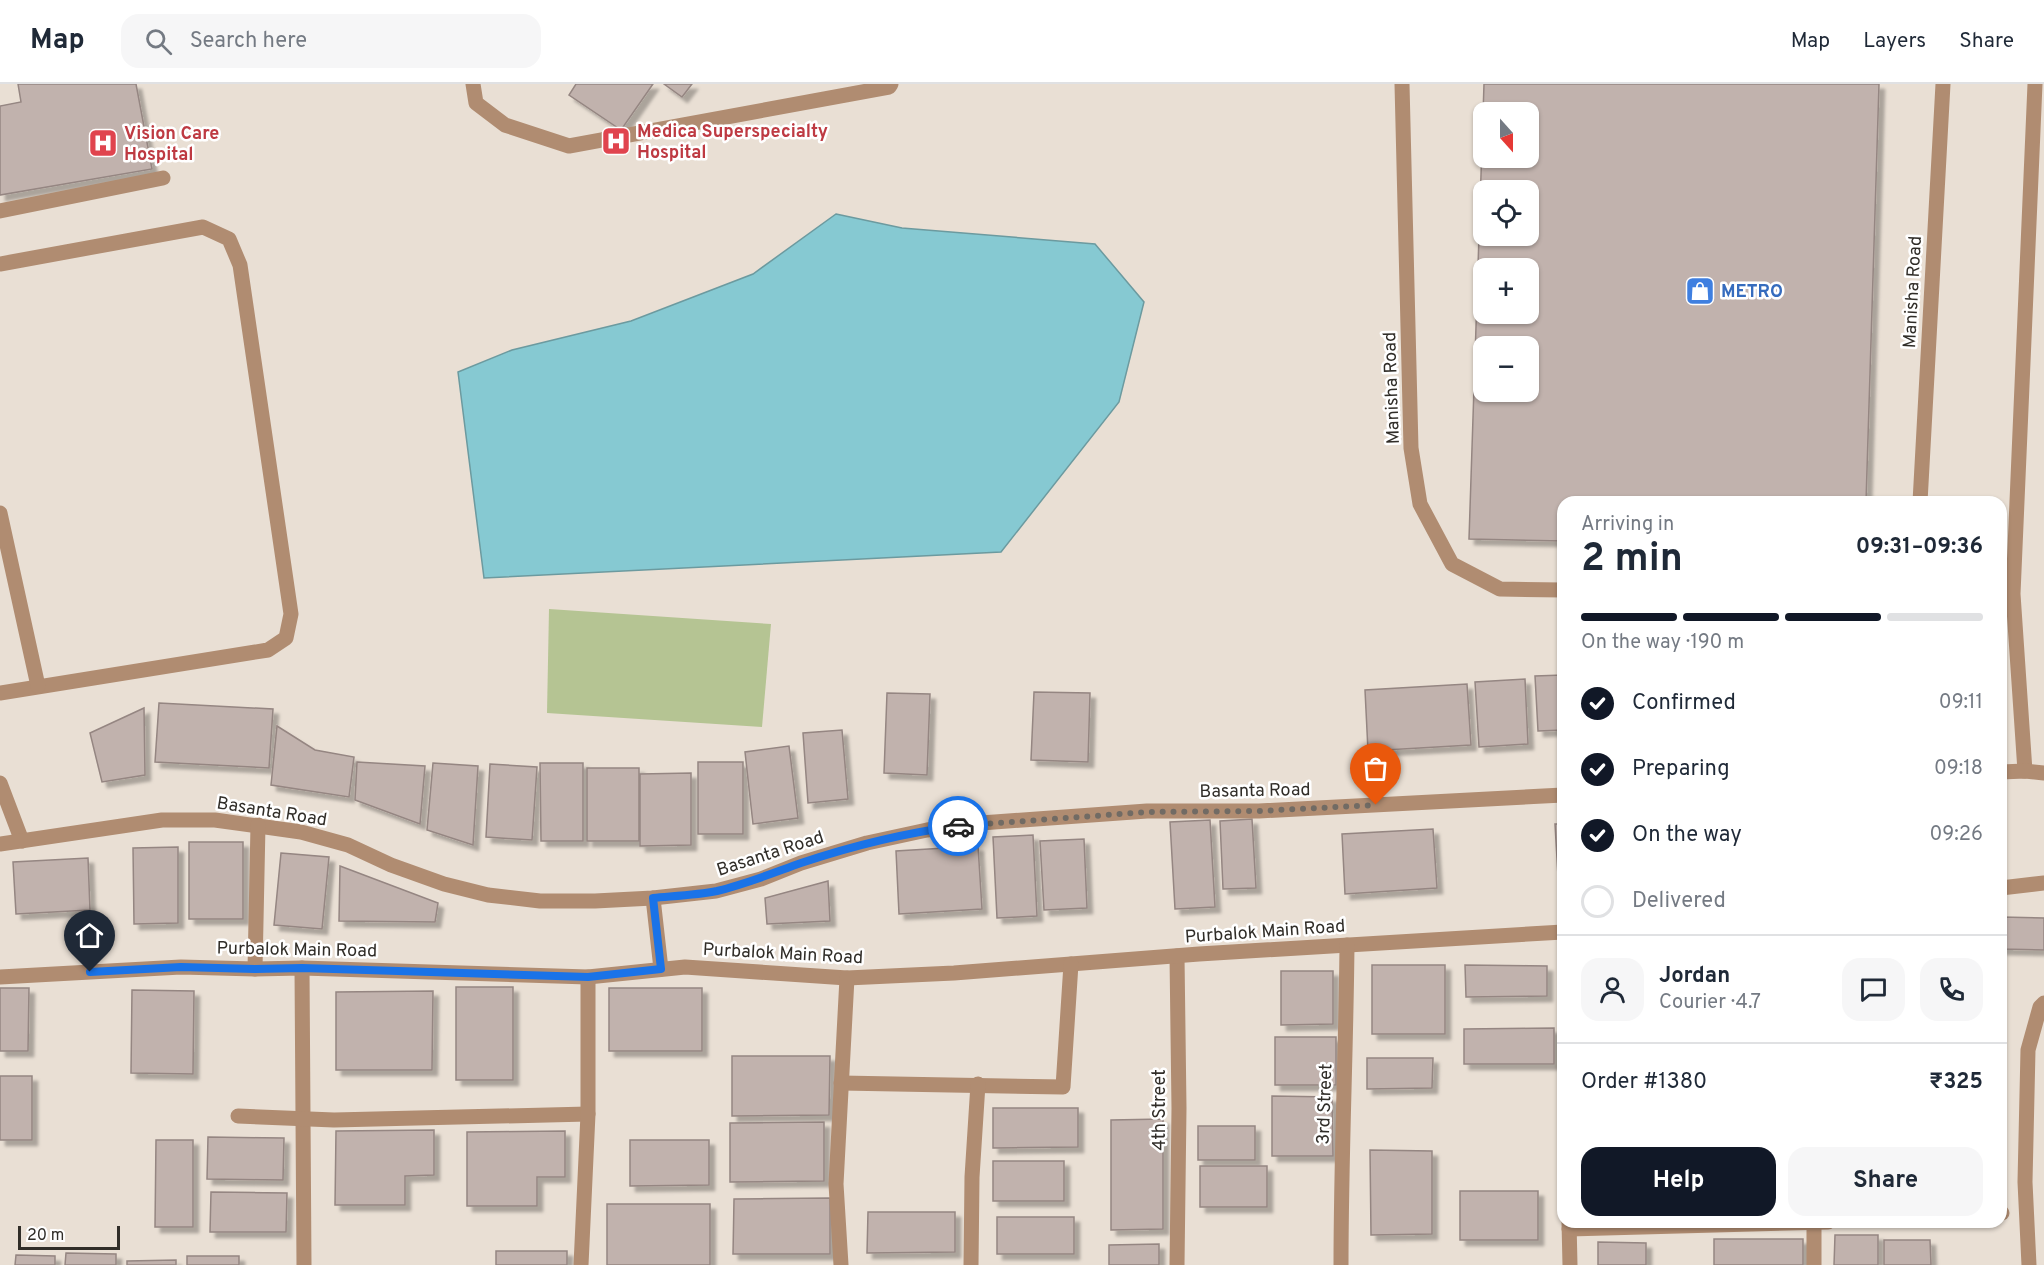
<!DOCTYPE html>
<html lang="en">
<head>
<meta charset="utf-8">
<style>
	body { margin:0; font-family:Overpass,sans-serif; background:#f6f6f7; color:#1f2937; height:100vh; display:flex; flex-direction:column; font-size:22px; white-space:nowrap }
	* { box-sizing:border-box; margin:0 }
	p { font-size:20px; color:#747a83 }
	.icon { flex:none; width:33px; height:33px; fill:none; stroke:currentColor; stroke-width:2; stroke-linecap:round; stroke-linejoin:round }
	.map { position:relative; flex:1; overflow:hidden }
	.side { position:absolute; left:1557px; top:412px; width:450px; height:732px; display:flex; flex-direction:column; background:#fff; border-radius:18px; box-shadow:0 2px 4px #0004 }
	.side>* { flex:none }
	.needle { width:39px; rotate:159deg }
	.buttons { position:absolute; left:1473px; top:18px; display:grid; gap:12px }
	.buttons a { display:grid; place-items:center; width:66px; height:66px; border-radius:12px; background:#fff; box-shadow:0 2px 4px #0004; font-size:30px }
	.scale { position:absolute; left:18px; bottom:15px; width:102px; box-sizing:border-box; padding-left:6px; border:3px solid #302d28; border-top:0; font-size:16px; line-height:21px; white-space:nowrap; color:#302d28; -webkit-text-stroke:4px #fff; paint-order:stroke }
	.pin { position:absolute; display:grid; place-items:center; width:51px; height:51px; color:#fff; margin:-62px -26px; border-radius:50% 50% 50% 0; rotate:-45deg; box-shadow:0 0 6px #0007 }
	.pin .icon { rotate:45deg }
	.courier { position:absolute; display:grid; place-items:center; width:60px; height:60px; margin:-30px; border:4px solid #1a73e8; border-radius:50%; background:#fff; color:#222; box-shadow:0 2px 8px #0007 }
	.headline em { font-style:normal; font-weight:700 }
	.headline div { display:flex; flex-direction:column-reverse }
	.headline { display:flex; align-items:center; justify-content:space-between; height:102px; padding:0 24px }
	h1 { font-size:39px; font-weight:700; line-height:45px }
	.bar { display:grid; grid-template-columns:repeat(4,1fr); gap:9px 6px; align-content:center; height:72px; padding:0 24px }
	.bar i { height:8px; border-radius:4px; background:#e0e1e3 }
	.bar .on { background:#111827 }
	.bar p { grid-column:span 4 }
	.line { display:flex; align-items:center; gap:15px; padding:0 24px; border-top:2px solid #e0e1e3 }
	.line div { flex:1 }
	.round { display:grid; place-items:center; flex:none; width:63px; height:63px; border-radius:18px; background:#f6f6f7 }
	ol { padding:0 24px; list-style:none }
	li { display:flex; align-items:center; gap:18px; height:66px }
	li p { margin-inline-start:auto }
	li .icon { padding:6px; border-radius:50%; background:#111827; color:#fff; stroke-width:4 }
	li:last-child { color:#747a83 }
	li i { width:33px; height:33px; border:3px solid #e0e1e3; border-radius:50% }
	.cta { display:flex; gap:12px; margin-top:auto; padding:12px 24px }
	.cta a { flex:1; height:69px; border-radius:18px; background:#111827; color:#fff; font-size:24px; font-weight:700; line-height:69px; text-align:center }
	.cta a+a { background:#f6f6f7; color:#1f2937 }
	header { display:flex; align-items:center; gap:36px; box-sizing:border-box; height:84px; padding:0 30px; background:#fff; border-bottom:2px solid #e0e1e3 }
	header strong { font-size:28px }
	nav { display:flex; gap:33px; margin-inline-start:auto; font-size:21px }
	.search { width:420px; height:54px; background:#f6f6f7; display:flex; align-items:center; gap:15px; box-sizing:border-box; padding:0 21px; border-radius:18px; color:#747a83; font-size:22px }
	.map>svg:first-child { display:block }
	.green { fill:#b5c493 }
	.water { fill:#86c9d2; stroke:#6c9a9f; stroke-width:1.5 }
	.building { fill:#c1b2ad; stroke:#958682; stroke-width:1.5; fill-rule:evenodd; filter:url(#shadow) }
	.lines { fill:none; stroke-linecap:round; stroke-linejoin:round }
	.lane { stroke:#b08c71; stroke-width:15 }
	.street { stroke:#b08c71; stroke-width:15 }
	.done { stroke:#716b64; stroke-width:6; stroke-dasharray:0 10.8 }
	.route { stroke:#1a73e8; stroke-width:8 }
	.labels { text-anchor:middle; stroke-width:5; stroke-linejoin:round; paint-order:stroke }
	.health-label { font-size:18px; font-weight:bold; fill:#be3a42; stroke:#fff; text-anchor:start }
	.shop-label { font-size:18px; font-weight:bold; fill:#366cbe; stroke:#fff; text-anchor:start }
	.street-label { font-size:18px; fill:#302d28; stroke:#fff }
</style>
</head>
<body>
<header>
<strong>Map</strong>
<div class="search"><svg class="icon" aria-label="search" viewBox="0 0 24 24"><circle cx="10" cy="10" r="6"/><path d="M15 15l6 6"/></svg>Search here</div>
<nav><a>Map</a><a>Layers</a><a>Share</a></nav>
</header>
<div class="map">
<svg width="2044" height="1181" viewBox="0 0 2044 1181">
	<defs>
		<filter id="shadow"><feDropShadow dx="5.5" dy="5.5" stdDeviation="1.5" flood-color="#0004"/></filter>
	</defs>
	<rect width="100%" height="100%" fill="#e9dfd4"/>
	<!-- green -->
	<polygon class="green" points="549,525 771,540 762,643 547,629"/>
	<!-- water -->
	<polygon class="water" points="836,130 902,144 1095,160 1144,218 1119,318 1001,468 484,494 458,288 512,266 631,237 753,190"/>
	<!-- building -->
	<g class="building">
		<polygon points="18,0 136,0 152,85 0,111 0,22 21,18"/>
		<polygon points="576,0 653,0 621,46 569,11"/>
		<polygon points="664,0 692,0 682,13"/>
		<path d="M1484 0H1879L1866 418H1563V457L1469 455ZM1484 28H1528V74H1484ZM1484 106H1528V152H1484ZM1484 184H1528V230H1484ZM1484 262H1528V308H1484Z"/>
		<polygon points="1563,591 1563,646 1538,647 1535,592"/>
		<polygon points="1525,595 1528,660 1479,663 1475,598"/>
		<polygon points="1467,600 1471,661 1368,667 1365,606"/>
		<polygon points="1034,608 1090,609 1088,678 1031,676"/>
		<polygon points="887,609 930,610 927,691 884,689"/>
		<polygon points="159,619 273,625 269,684 155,678"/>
		<polygon points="144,624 145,691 102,698 90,649"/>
		<polygon points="277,642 315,666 354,673 349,713 271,701"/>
		<polygon points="842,646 848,715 808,719 803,649"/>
		<polygon points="789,662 798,734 753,740 745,668"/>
		<polygon points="357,678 425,682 420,740 355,716"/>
		<rect x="698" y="678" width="45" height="72"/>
		<polygon points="433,679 478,682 473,761 427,746"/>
		<polygon points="540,679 583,679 583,757 541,757"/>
		<polygon points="490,680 537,683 532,756 486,753"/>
		<rect x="587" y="684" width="52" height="73"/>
		<polygon points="691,689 691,761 640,762 640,690"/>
		<polygon points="1252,735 1256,804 1223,805 1220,737"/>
		<polygon points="1210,736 1215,823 1175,825 1170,738"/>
		<polygon points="1555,740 1563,740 1563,792 1558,792"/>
		<polygon points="1433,745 1437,804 1345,810 1342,750"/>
		<polygon points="1033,751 1037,832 997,834 993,753"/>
		<polygon points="1084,755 1087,824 1044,826 1040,757"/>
		<rect x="189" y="758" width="54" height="77"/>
		<polygon points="978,762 982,825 899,830 896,767"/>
		<polygon points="178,763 178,839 134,840 133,764"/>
		<polygon points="281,769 329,773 322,845 274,841"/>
		<polygon points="88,774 90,826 16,830 13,778"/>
		<polygon points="340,782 438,819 435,838 339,837"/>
		<polygon points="828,797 830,837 767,840 765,814"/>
		<polygon points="2001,833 2044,834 2044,866 2001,865"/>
		<rect x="1372" y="881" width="73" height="69"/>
		<polygon points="1465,881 1547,882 1547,912 1466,913"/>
		<polygon points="1281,887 1333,887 1333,940 1281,941"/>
		<rect x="456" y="903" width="57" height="93"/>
		<polygon points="0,904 29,904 28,967 0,967"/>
		<rect x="609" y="904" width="93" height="63"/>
		<polygon points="132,906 194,907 193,990 131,989"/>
		<polygon points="433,907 432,986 336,986 336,908"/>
		<polygon points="1554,944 1554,980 1464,980 1464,945"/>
		<rect x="1275" y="953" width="61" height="48"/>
		<polygon points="732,972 830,972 829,1031 732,1032"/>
		<polygon points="1367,974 1433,974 1432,1004 1367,1005"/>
		<rect x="0" y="992" width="32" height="64"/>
		<polygon points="1272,1012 1332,1013 1333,1072 1272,1072"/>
		<polygon points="993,1024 1078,1024 1078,1063 993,1064"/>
		<polygon points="1163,1035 1163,1145 1111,1146 1111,1036"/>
		<polygon points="824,1038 824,1097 730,1098 730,1039"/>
		<rect x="1198" y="1042" width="57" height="34"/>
		<polygon points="434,1046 434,1091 405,1092 405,1121 335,1121 336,1047"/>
		<polygon points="565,1047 565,1093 537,1093 537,1122 467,1122 467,1048"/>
		<polygon points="208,1053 284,1054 283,1096 207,1095"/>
		<polygon points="156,1056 193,1056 193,1143 155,1143"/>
		<polygon points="630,1056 709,1056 709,1101 630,1102"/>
		<polygon points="1370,1066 1432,1067 1432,1150 1371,1151"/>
		<rect x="993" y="1077" width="71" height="40"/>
		<rect x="1200" y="1082" width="67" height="41"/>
		<rect x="1460" y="1107" width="78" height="49"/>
		<polygon points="211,1108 287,1109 286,1148 210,1148"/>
		<polygon points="830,1114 830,1170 733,1170 734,1115"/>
		<rect x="607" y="1120" width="103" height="61"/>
		<polygon points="868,1128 955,1128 955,1168 867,1169"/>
		<rect x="997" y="1133" width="77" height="37"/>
		<polygon points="1835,1151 1878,1151 1878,1181 1834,1181"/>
		<rect x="1714" y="1155" width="89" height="26"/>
		<polygon points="1884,1156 1930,1156 1931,1181 1884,1181"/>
		<polygon points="1598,1158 1646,1159 1646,1181 1598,1181"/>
		<polygon points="1159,1160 1159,1181 1109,1181 1109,1161"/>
		<rect x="496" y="1167" width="71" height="14"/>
		<polygon points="66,1169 116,1170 116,1181 65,1181"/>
		<polygon points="16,1171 55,1172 55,1181 15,1181"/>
		<rect x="187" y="1172" width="52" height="9"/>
		<polygon points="176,1176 176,1181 127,1181 127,1177"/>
	</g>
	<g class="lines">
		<!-- lane -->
		<g class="lane">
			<polyline points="473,0 476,19 505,41 569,62 889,3 891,0"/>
			<polyline points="1402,0 1411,364 1420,420 1452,480 1500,505 1563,506"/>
			<polyline points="0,127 163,94"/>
			<polyline points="0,180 203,143 229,155 240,181 291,530 286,554 268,566 0,609"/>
			<polyline points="1920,418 1943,0"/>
			<polyline points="0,429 38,602"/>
		</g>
		<!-- street -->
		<g class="street">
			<polyline points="2025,687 2013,510 2035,0"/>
			<polyline points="2001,688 2025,687 2044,689"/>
			<polyline points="0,699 22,757"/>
			<polyline points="0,760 162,736 215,736 301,748 348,761 391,781 444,800 488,811 540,817 595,817 653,814 716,807 761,795 801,779 867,759 927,746 981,739 1147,727 1259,727 1563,711"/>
			<polyline points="2001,804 2044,799"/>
			<polyline points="653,814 661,885"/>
			<polyline points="1177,872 1179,1024 1177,1181"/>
			<polyline points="302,884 304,1181"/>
			<polyline points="255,885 258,741"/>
			<polyline points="0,893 181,883 255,885 302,884 588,893 685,883 847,894 954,889 1199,870 1563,848"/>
			<polyline points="841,999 1063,1003 1071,880"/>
			<polyline points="238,1032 334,1036 588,1030"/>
			<polyline points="2001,1129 2002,1129"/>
			<polyline points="1569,1138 1570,1181"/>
			<polyline points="1814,1138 1814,1181"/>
			<polyline points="1569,1145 1828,1138"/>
			<polyline points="581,1181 588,1030 588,893"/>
			<polyline points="841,1181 836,1100 847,894"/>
			<polyline points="971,1181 972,1093 978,1000"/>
			<path d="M1341 1181C1341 1074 1346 968 1347 861"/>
			<polyline points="2029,1181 2025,1098 2028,966 2040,923 2044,919"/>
		</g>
	</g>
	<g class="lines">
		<!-- done -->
		<polyline class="done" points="958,742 1147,728 1259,727 1376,721"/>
		<!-- route -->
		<path class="route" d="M90 888 181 883 255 885 302 884 588 893 661 885 653 814C674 812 697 811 717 807 746 800 773 789 801 779 852 762 904 749 958 742"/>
	</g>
	<!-- icons -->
	<defs>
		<g id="hospital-square" transform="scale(1.5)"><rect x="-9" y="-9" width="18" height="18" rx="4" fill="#e0444e" stroke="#fff"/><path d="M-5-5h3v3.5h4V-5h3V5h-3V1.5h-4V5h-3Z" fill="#fff"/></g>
		<g id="shop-square" transform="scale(1.5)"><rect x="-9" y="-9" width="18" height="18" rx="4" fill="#3f7fe0" stroke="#fff"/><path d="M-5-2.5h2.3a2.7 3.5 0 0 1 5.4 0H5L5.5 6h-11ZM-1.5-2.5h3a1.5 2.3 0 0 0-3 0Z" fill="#fff"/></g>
	</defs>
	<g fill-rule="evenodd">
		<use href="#hospital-square" x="616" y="57"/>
		<use href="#hospital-square" x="103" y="59"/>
		<use href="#shop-square" x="1700" y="207"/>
	</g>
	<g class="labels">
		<!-- health labels -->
		<g class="health-label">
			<text x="637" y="53">Medica Superspecialty<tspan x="637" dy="21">Hospital</tspan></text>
			<text x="124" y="55">Vision Care<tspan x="124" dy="21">Hospital</tspan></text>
		</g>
		<!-- shop labels -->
		<g class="shop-label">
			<text x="1721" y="213">METRO</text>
		</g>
		<!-- street labels -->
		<g class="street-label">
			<text transform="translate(1912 208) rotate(-87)" y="6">Manisha Road</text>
			<text transform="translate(1391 304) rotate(-92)" y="6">Manisha Road</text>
			<text transform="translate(1255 706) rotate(-1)" y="6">Basanta Road</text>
			<text transform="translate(272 727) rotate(9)" y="6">Basanta Road</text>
			<text transform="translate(770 769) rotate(-18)" y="6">Basanta Road</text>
			<text transform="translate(1265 847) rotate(-4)" y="6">Purbalok Main Road</text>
			<text transform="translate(297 865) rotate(1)" y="6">Purbalok Main Road</text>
			<text transform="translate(783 869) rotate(3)" y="6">Purbalok Main Road</text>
			<text transform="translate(1324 1020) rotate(-88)" y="6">3rd Street</text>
			<text transform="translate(1159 1026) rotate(-90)" y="6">4th Street</text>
		</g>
	</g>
</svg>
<div class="buttons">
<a><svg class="needle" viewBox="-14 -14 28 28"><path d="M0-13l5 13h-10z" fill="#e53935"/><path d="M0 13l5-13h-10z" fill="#747a83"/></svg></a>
<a><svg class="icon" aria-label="locate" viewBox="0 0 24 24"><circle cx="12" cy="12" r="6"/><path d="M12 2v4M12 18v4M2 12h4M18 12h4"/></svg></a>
<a>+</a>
<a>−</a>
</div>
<div class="scale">20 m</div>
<div class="pin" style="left:1376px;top:721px;background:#ea580c"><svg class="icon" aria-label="bag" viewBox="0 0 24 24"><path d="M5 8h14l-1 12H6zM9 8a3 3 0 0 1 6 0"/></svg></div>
<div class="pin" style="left:90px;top:888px;background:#1f2937"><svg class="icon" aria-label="home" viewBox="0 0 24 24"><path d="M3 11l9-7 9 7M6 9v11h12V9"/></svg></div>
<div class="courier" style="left:958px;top:742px"><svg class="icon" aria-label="car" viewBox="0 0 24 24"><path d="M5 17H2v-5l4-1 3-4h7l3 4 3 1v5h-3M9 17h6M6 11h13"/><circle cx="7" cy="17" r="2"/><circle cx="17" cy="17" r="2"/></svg></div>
<section class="side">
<div class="headline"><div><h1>2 min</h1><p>Arriving in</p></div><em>09:31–09:36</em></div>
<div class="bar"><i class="on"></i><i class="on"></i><i class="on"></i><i></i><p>On the way · 190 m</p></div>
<ol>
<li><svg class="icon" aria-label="check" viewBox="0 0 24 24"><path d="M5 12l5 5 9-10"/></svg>Confirmed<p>09:11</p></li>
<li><svg class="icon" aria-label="check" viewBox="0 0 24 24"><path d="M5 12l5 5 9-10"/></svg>Preparing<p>09:18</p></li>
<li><svg class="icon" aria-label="check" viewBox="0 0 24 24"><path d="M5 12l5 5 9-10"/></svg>On the way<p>09:26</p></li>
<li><i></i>Delivered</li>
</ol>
<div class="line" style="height:108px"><a class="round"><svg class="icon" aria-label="person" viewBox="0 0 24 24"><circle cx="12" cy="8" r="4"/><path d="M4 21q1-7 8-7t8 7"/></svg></a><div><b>Jordan</b><p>Courier · 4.7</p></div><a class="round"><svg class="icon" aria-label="chat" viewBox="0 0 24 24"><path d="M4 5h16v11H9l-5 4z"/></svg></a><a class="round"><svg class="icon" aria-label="phone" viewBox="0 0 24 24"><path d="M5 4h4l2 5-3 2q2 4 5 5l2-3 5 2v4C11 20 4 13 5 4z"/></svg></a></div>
<div class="line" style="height:78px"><div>Order #1380</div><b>₹325</b></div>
<div class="cta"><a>Help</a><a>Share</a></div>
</section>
</div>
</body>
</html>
